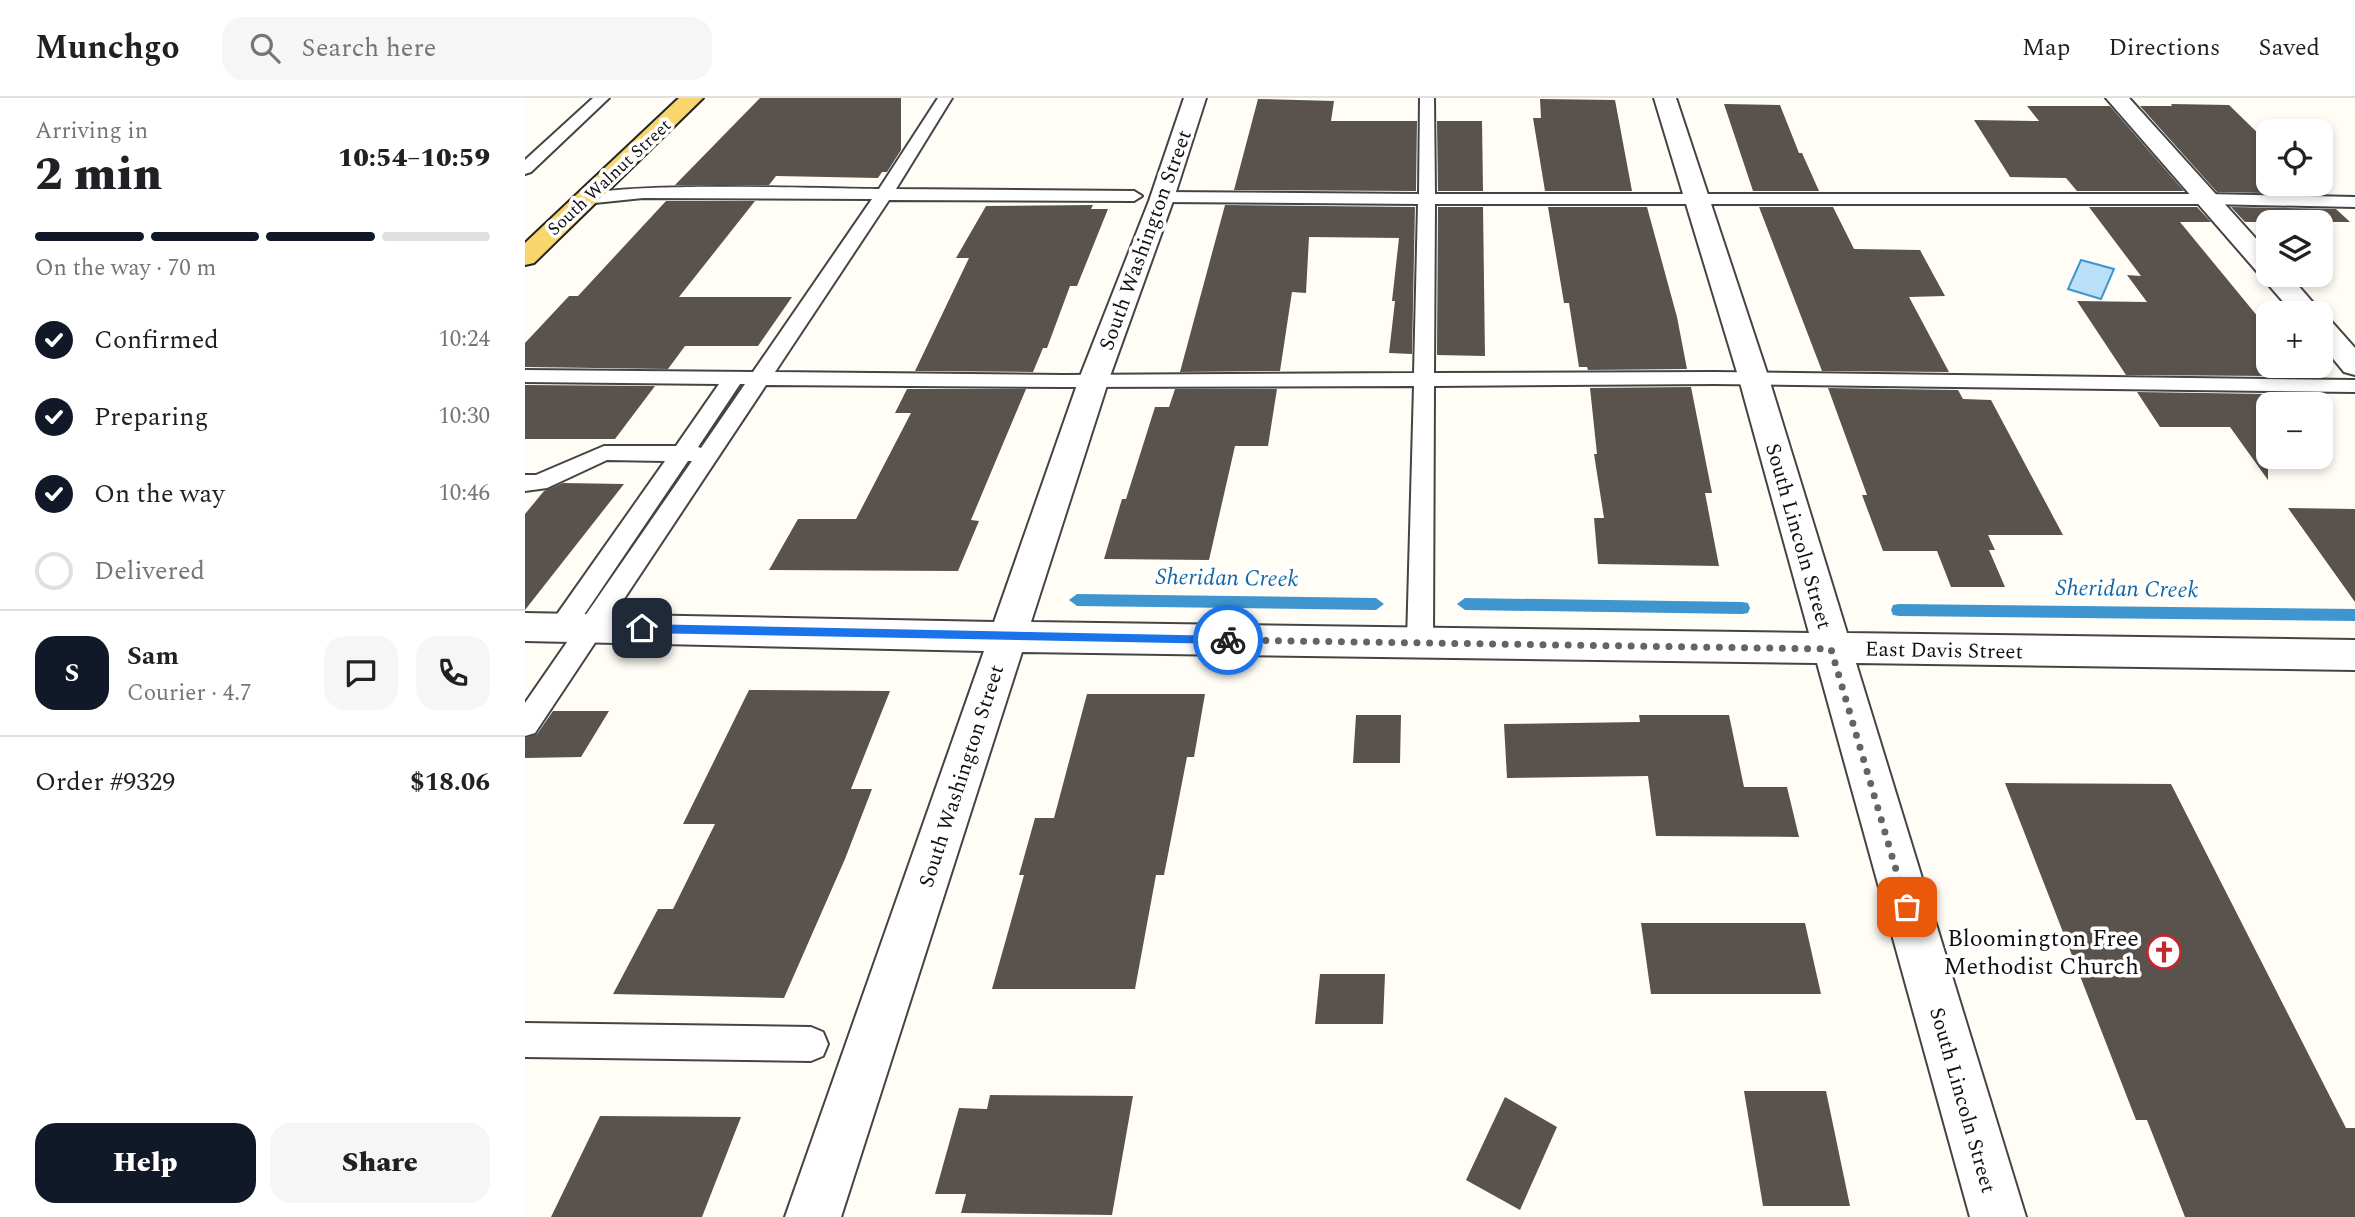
<!DOCTYPE html>
<html lang="en">
<head>
<meta charset="utf-8">
<style>
	body { margin:0; font-family:Spectral,serif; background:#f6f6f6; color:#202124; height:100vh; display:flex; flex-direction:column; font-size:26px; white-space:nowrap }
	* { box-sizing:border-box; margin:0 }
	p { font-size:23px; color:#757577 }
	.icon { flex:none; width:38px; height:38px; fill:none; stroke:currentColor; stroke-width:2; stroke-linecap:round; stroke-linejoin:round }
	.map { position:relative; flex:1; overflow:hidden }
	.drawer { display:flex; flex-direction:column; background:#fff; width:525px }
	.drawer>* { flex:none }
	.tools { position:absolute; left:1731px; top:21px; display:grid; gap:14px }
	.tools a { display:grid; place-items:center; width:77px; height:77px; border-radius:14px; background:#fff; box-shadow:0 4px 10px #0003; font-size:35px }
	.pin { position:absolute; display:grid; place-items:center; width:60px; height:60px; color:#fff; margin:-30px; border-radius:14px; box-shadow:0 4px 10px #0006 }
	.courier { position:absolute; display:grid; place-items:center; width:70px; height:70px; margin:-35px; border:5px solid #1a73e8; border-radius:50%; background:#fff; color:#222; box-shadow:0 2px 9px #0007 }
	.head em { font-style:normal; font-weight:800 }
	.head div { display:flex; flex-direction:column-reverse }
	.head { display:flex; align-items:center; justify-content:space-between; height:119px; padding:0 35px }
	h1 { font-size:46px; font-weight:800; line-height:52px }
	.bar { display:grid; grid-template-columns:repeat(4,1fr); gap:10px 7px; align-content:center; height:84px; padding:0 35px }
	.bar i { height:9px; border-radius:5px; background:#e0e0e0 }
	.bar .on { background:#111827 }
	.bar p { grid-column:span 4 }
	.line { display:flex; align-items:center; gap:18px; padding:0 35px; border-top:2px solid #e0e0e0 }
	.line div { flex:1 }
	.round { display:grid; place-items:center; flex:none; width:74px; height:74px; border-radius:21px; background:#f6f6f6 }
	ol { padding:0 35px; list-style:none }
	li { display:flex; align-items:center; gap:21px; height:77px }
	li p { margin-inline-start:auto }
	li .icon { padding:7px; border-radius:50%; background:#111827; color:#fff; stroke-width:4 }
	li:last-child { color:#757577 }
	li i { width:38px; height:38px; border:4px solid #e0e0e0; border-radius:50% }
	.action { display:flex; gap:14px; margin-top:auto; padding:14px 35px }
	.action a { flex:1; height:80px; border-radius:21px; background:#111827; color:#fff; font-size:28px; font-weight:800; line-height:80px; text-align:center }
	.action a+a { background:#f6f6f6; color:#202124 }
	header { display:flex; align-items:center; gap:42px; box-sizing:border-box; height:98px; padding:0 35px; background:#fff; border-bottom:2px solid #e0e0e0 }
	header strong { font-size:33px }
	nav { display:flex; gap:38px; margin-inline-start:auto; font-size:24px }
	.search { width:490px; height:63px; background:#f6f6f6; display:flex; align-items:center; gap:18px; box-sizing:border-box; padding:0 24px; border-radius:21px; color:#757577; font-size:26px }
	main { display:flex; flex:1; min-height:0 }
	.map>svg:first-child { display:block }
	.water { fill:#b9e0f7; stroke:#3f96cf; stroke-width:2 }
	.lines { fill:none; stroke-linecap:round; stroke-linejoin:round }
	.stream { fill:#3f96cf; fill-rule:evenodd }
	.building { fill:#5a524d }
	.service-casing { stroke:#444; stroke-width:4 }
	.minor-casing { stroke:#444; stroke-width:4 }
	.primary-casing { stroke:#222; stroke-width:4 }
	.service { fill:#fff; fill-rule:evenodd }
	.minor { fill:#fff; fill-rule:evenodd }
	.primary { fill:#f9d66b; fill-rule:evenodd }
	.route { fill:#1a73e8 }
	.done { stroke:#646461; stroke-width:7; stroke-dasharray:0 12.6 }
	.labels { text-anchor:middle; stroke-width:7; stroke-linejoin:round; paint-order:stroke }
	.far-street-label { font-size:18px; fill:#111; stroke:#fff }
	.street-label { font-size:21px; fill:#111; stroke:#fff }
	.water-label { font-size:23px; font-style:italic; fill:#1768a6; stroke:#fff }
	.near-poi-label { font-size:24px; fill:#111; stroke:#fff; text-anchor:end }
</style>
</head>
<body>
<header>
<strong>Munchgo</strong>
<div class="search"><svg class="icon" aria-label="search" viewBox="0 0 24 24"><circle cx="10" cy="10" r="6"/><path d="M15 15l6 6"/></svg>Search here</div>
<nav><a>Map</a><a>Directions</a><a>Saved</a></nav>
</header>
<main>
<section class="drawer">
<div class="head"><div><h1>2 min</h1><p>Arriving in</p></div><em>10:54–10:59</em></div>
<div class="bar"><i class="on"></i><i class="on"></i><i class="on"></i><i></i><p>On the way · 70 m</p></div>
<ol>
<li><svg class="icon" aria-label="check" viewBox="0 0 24 24"><path d="M5 12l5 5 9-10"/></svg>Confirmed<p>10:24</p></li>
<li><svg class="icon" aria-label="check" viewBox="0 0 24 24"><path d="M5 12l5 5 9-10"/></svg>Preparing<p>10:30</p></li>
<li><svg class="icon" aria-label="check" viewBox="0 0 24 24"><path d="M5 12l5 5 9-10"/></svg>On the way<p>10:46</p></li>
<li><i></i>Delivered</li>
</ol>
<div class="line" style="height:126px"><b class="round" style="background:#111827;color:#fff">S</b><div><b>Sam</b><p>Courier · 4.7</p></div><a class="round"><svg class="icon" aria-label="chat" viewBox="0 0 24 24"><path d="M4 5h16v11H9l-5 4z"/></svg></a><a class="round"><svg class="icon" aria-label="phone" viewBox="0 0 24 24"><path d="M5 4h4l2 5-3 2q2 4 5 5l2-3 5 2v4C11 20 4 13 5 4z"/></svg></a></div>
<div class="line" style="height:91px"><div>Order #9329</div><b>$18.06</b></div>
<div class="action"><a>Help</a><a>Share</a></div>
</section>
<div class="map">
<svg width="1830" height="1119" viewBox="0 0 1830 1119">
	<rect width="100%" height="100%" fill="#fffdf5"/>
	<!-- water -->
	<polygon class="water" points="1556,162 1589,171 1576,201 1543,191"/>
	<g class="lines">
		<!-- stream -->
		<g class="stream">
			<polygon points="552,496 851,500 859,506 851,512 552,508 544,502"/>
			<polygon points="940,500 1217,504 1223,505 1225,510 1223,515 1217,516 940,512 932,506"/>
			<polygon points="1374,506 1830,511 1830,523 1374,518 1368,517 1366,512 1368,507"/>
		</g>
	</g>
	<!-- building -->
	<g class="building">
		<polygon points="235,0 376,0 376,52 362,74 357,74 353,80 251,78 244,87 150,87"/>
		<polygon points="733,1 809,3 806,23 892,23 891,93 709,92"/>
		<polygon points="1015,1 1090,2 1107,93 1020,93 1008,20 1016,20"/>
		<polygon points="1199,6 1255,7 1274,55 1277,55 1294,93 1228,93"/>
		<polygon points="1646,6 1704,7 1743,45 1743,86 1784,86 1795,96 1692,94 1615,8 1647,8"/>
		<polygon points="1502,8 1585,8 1659,93 1552,93 1541,80 1485,79 1449,22 1514,23"/>
		<polygon points="912,23 957,23 958,93 913,93"/>
		<polygon points="141,103 230,103 154,199 267,199 233,248 160,248 143,271 0,269 0,245 44,198 53,198"/>
		<polygon points="568,107 566,111 583,111 552,188 545,188 522,250 518,250 508,274 390,273 444,160 431,160 461,108"/>
		<polygon points="700,107 890,109 887,256 864,255 870,203 867,203 874,140 784,139 781,195 767,194 755,273 655,274"/>
		<polygon points="913,109 958,109 960,258 912,257"/>
		<polygon points="1023,109 1122,109 1152,219 1162,271 1063,272 1062,269 1054,269 1044,205 1039,205"/>
		<polygon points="1234,109 1308,109 1329,151 1395,152 1420,198 1384,199 1424,274 1297,273"/>
		<polygon points="1564,109 1672,109 1686,124 1655,124 1743,231 1743,278 1601,277 1552,203 1622,204 1602,177 1616,178"/>
		<polygon points="1706,109 1811,111 1825,124 1720,124"/>
		<polygon points="0,287 130,288 90,341 0,341"/>
		<polygon points="1166,289 1187,395 1180,395 1194,468 1073,466 1069,420 1079,420 1069,356 1072,356 1065,290"/>
		<polygon points="1303,290 1433,292 1438,301 1466,302 1538,437 1463,437 1470,452 1464,452 1480,489 1426,489 1412,453 1358,453 1337,397 1342,397"/>
		<polygon points="382,291 501,291 446,422 454,423 433,473 244,472 273,421 331,421 386,315 370,315"/>
		<polygon points="650,291 752,291 743,348 710,348 684,462 579,461 597,401 601,401 630,309 644,309"/>
		<polygon points="1612,294 1743,296 1743,382 1705,329 1635,329"/>
		<polygon points="38,385 99,386 0,512 0,416 19,393"/>
		<polygon points="1763,410 1830,411 1830,504"/>
		<polygon points="224,592 365,593 326,691 347,691 320,761 259,900 88,896 133,811 148,811 190,726 158,726"/>
		<polygon points="562,596 680,596 669,659 662,659 639,777 631,777 610,891 467,891 499,777 494,777 510,720 529,720"/>
		<polygon points="28,613 84,613 56,659 0,660 0,640 12,636"/>
		<polygon points="831,617 876,617 875,665 828,665"/>
		<polygon points="1114,617 1204,617 1219,689 1262,689 1274,739 1131,738 1123,678 982,680 979,626 1115,624"/>
		<polygon points="1480,685 1646,686 1821,1030 1830,1030 1830,1119 1660,1119 1622,1022 1611,1022"/>
		<polygon points="1116,825 1280,825 1296,896 1126,896"/>
		<polygon points="795,876 860,876 858,926 790,926"/>
		<polygon points="1219,993 1301,993 1325,1108 1238,1108"/>
		<polygon points="465,997 608,998 587,1117 436,1115 441,1096 410,1096 434,1010 462,1011"/>
		<polygon points="980,999 1032,1029 995,1112 941,1082"/>
		<polygon points="75,1018 216,1019 177,1119 26,1119"/>
	</g>
	<g class="lines">
		<!-- service casing -->
		<g class="service-casing">
			<g id="service">
				<polygon points="68,0 84,0 6,74 0,76 0,62"/>
				<path d="M413 0H427L371 91 609 93 617 98 609 103 364 102 250 274 538 277 889 275 893 106 638 104 630 99 638 94 894 96 895 0H909L910 96H1682L1830 99V109L1682 106H910L909 275 1189 274 1830 282V294L1189 286 909 288 908 544 904 551 895 554 886 551 882 544 889 288 538 289 241 287 10 635 0 638V605L167 363H163L46 536 37 539 28 536 24 529 28 522 140 363 82 362 22 390 0 393V377H11L79 348H151L194 286 0 284V272L228 274 347 101 118 100 60 106 52 101C68 82 314 91 354 91ZM215 286H220L176 350 173 349Z"/>
				<polygon points="0,925 286,929 298,934 303,946 298,958 286,963 0,959"/>
			</g>
		</g>
		<!-- minor casing -->
		<g class="minor-casing">
			<g id="minor">
				<polygon points="659,0 681,0 648,103 584,281 506,524 1284,535 1214,281 1129,0 1151,0 1244,281 1322,535 1830,542 1830,572 1331,565 1501,1119 1445,1119 1292,565 497,554 316,1119 260,1119 459,553 0,543 0,515 469,524 554,281 624,103"/>
				<polygon points="1581,0 1604,0 1743,154 1743,177 1764,177 1797,215 1796,217 1796,215 1768,215"/>
				<polygon points="1796,220 1806,223 1830,250 1830,277 1819,274 1796,246"/>
			</g>
		</g>
		<!-- primary casing -->
		<g class="primary-casing">
			<polygon id="primary" points="154,0 178,0 9,165 0,167 0,145"/>
		</g>
		<!-- service -->
		<use href="#service" class="service"/>
		<!-- minor -->
		<use href="#minor" class="minor"/>
		<!-- primary -->
		<use href="#primary" class="primary"/>
	</g>
	<!-- route -->
	<polygon class="route" points="117,526 703,538 709,542 703,546 117,535 112,530"/>
	<g class="lines">
		<!-- done -->
		<polyline class="done" points="703,542 1306,551 1382,809"/>
	</g>
	<!-- icons -->
	<defs>
		<g id="church-ring" transform="scale(1.75)"><circle r="9.5" fill="#fff" stroke="#c4262e" stroke-width="1.5"/><path d="M-1.2-6h2.4v3.5h3.3v2.4h-3.3V6h-2.4V-.1h-3.3v-2.4h3.3Z" fill="#c4262e"/></g>
	</defs>
	<g fill-rule="evenodd">
		<use href="#church-ring" x="1639" y="854"/>
	</g>
	<g class="labels">
		<!-- far-street labels -->
		<g class="far-street-label">
			<text transform="translate(84 79) rotate(-43)" y="6">South Walnut Street</text>
		</g>
		<!-- street labels -->
		<g class="street-label">
			<text transform="translate(620 142) rotate(-70)" y="7">South Washington Street</text>
			<text transform="translate(1274 438) rotate(74)" y="7">South Lincoln Street</text>
			<text transform="translate(1419 552) rotate(1)" y="7">East Davis Street</text>
			<text transform="translate(436 678) rotate(-72)" y="7">South Washington Street</text>
			<text transform="translate(1438 1002) rotate(74)" y="7">South Lincoln Street</text>
		</g>
		<!-- water labels -->
		<g class="water-label">
			<text transform="translate(702 479) rotate(1)" y="8">Sheridan Creek</text>
			<text transform="translate(1602 490) rotate(1)" y="8">Sheridan Creek</text>
		</g>
		<!-- near-poi labels -->
		<g class="near-poi-label">
			<text x="1614" y="848">Bloomington Free<tspan x="1614" dy="28">Methodist Church</tspan></text>
		</g>
	</g>
</svg>
<div class="tools">
<a><svg class="icon" aria-label="locate" viewBox="0 0 24 24"><circle cx="12" cy="12" r="6"/><path d="M12 2v4M12 18v4M2 12h4M18 12h4"/></svg></a>
<a><svg class="icon" aria-label="layers" viewBox="0 0 24 24"><path d="M12 4l9 5-9 5-9-5zM3 14l9 5 9-5"/></svg></a>
<a>+</a>
<a>−</a>
</div>
<div class="pin" style="left:1382px;top:809px;background:#ea580c"><svg class="icon" aria-label="bag" viewBox="0 0 24 24"><path d="M5 8h14l-1 12H6zM9 8a3 3 0 0 1 6 0"/></svg></div>
<div class="pin" style="left:117px;top:530px;background:#1f2937"><svg class="icon" aria-label="home" viewBox="0 0 24 24"><path d="M3 11l9-7 9 7M6 9v11h12V9"/></svg></div>
<div class="courier" style="left:703px;top:542px"><svg class="icon" aria-label="bike" viewBox="0 0 24 24"><circle cx="6" cy="16" r="4"/><circle cx="18" cy="16" r="4"/><path d="M6 16l4-8h5l3 8M10 8l3 8H6M13 5h3"/></svg></div>
</div>
</main>
</body>
</html>
